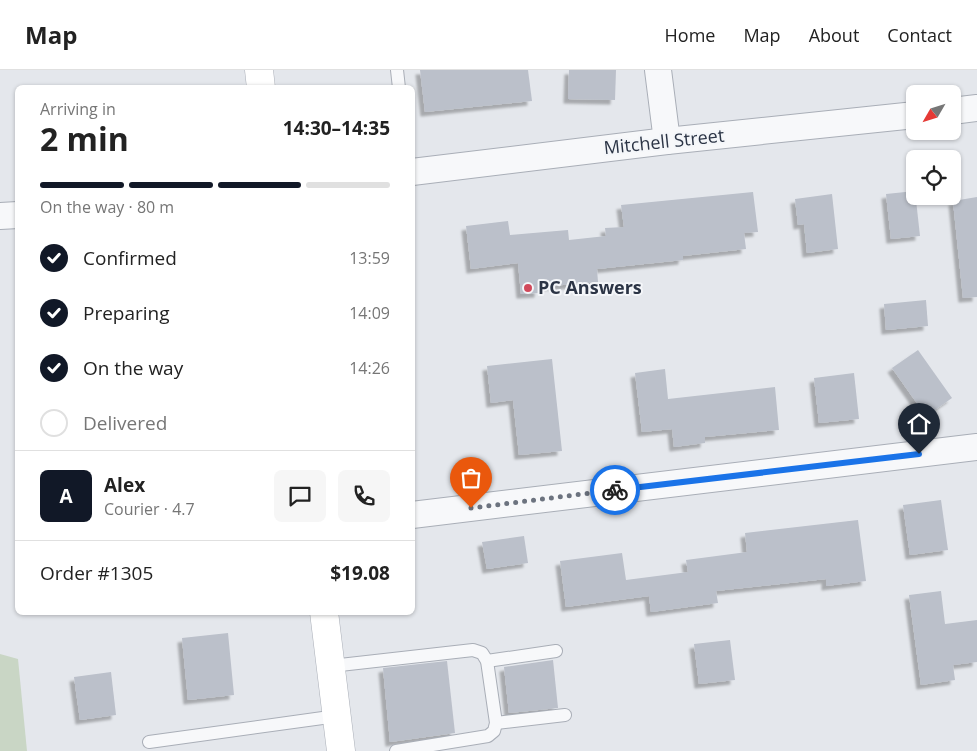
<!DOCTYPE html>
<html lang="en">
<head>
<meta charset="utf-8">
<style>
	body { margin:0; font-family:"Open Sans",sans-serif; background:#f6f6f6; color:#222; height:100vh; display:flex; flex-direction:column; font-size:19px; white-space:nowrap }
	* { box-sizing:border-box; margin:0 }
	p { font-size:16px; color:#767676 }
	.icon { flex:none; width:28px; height:28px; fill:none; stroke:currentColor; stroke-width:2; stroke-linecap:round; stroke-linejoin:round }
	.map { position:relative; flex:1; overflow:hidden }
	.sheet { position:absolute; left:15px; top:15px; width:400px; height:530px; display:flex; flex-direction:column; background:#fff; border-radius:8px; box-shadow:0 1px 4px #0004 }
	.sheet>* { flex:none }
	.needle { width:32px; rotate:231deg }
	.buttons { position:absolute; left:906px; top:15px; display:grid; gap:10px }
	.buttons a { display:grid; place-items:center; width:55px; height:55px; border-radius:8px; background:#fff; box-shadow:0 1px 4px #0004; font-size:25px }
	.pin { position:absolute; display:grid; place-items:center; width:42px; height:42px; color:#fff; margin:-51px -21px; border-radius:50% 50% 50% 0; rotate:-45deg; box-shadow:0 0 5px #0007 }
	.pin .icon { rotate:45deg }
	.courier { position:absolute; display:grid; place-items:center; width:50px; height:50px; margin:-25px; border:4px solid #1a73e8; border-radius:50%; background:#fff; color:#222; box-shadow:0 1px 6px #0007 }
	.head em { font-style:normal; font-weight:700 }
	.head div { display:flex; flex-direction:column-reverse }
	.head { display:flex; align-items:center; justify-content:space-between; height:85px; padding:0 25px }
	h1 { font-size:32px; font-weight:700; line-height:38px }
	.bar { display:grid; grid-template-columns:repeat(4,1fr); gap:8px 5px; align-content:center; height:60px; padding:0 25px }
	.bar i { height:6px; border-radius:4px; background:#e0e0e0 }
	.bar .current { background:#111827 }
	.bar p { grid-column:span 4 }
	.line { display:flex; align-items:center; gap:12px; padding:0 25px; border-top:1px solid #e0e0e0 }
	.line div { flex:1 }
	.round { display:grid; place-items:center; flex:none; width:52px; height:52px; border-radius:8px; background:#f6f6f6 }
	ol { padding:0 25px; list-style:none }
	li { display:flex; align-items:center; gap:15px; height:55px }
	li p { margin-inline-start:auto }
	li .icon { padding:5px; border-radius:50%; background:#111827; color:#fff; stroke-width:4 }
	li:last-child { color:#767676 }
	li i { width:28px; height:28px; border:2px solid #e0e0e0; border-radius:50% }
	header { display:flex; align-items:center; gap:30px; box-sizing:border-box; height:70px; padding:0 25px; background:#fff; border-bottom:1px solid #e0e0e0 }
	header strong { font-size:24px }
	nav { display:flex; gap:28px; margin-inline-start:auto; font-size:18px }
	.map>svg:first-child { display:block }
	.green { fill:#c9d6c5 }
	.building { fill:#bbc0ca; filter:url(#shadow) }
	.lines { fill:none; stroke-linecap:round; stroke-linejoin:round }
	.lane-casing { stroke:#a9aeb7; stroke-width:14 }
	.street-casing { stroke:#a9aeb7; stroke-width:28 }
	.secondary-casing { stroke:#a9aeb7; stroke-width:29 }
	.lane { stroke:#f7f8fa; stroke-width:12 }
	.street { stroke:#f7f8fa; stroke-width:26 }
	.secondary { stroke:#fff; stroke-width:28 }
	.done { stroke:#6c737f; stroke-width:5; stroke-dasharray:0 9 }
	.route { stroke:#1a73e8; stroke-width:6 }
	.poi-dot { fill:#d1495b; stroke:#f4f6f9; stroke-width:2 }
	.labels { text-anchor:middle; stroke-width:4; stroke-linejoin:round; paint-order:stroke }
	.street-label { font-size:18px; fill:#2b3445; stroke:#f4f6f9 }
	.poi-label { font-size:18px; font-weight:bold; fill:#2b3445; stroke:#f4f6f9; text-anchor:start }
</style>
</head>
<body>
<header>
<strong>Map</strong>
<nav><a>Home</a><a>Map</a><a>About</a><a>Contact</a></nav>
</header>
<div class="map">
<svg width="977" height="681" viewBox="0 0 977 681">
	<defs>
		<filter id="shadow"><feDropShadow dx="-4.5" dy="4.5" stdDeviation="1" flood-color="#0004"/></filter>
	</defs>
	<rect width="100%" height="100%" fill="#e4e7ec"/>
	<!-- green -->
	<polygon class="green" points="0,584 18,589 27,681 0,681"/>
	<!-- building -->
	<g class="building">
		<polygon points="420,0 528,0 532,31 425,42"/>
		<polygon points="569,0 616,0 615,30 568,29"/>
		<polygon points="915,121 920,166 891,169 886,124"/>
		<polygon points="753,122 758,162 744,163 746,179 683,186 683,190 597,199 598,212 539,217 539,223 521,224 518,193 471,199 466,156 508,151 510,165 568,160 569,170 606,166 605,158 624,157 621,135"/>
		<polygon points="832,124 838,179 807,183 804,154 798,155 795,129"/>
		<polygon points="977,127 977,227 963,228 953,131"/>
		<polygon points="926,230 928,256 886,260 884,234"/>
		<polygon points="918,280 952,328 926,346 892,298"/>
		<polygon points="552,289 562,381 519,385 513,330 491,333 487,296"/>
		<polygon points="665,299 668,329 775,317 779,360 705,367 705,373 674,377 672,359 642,362 635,303"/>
		<polygon points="854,303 859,349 819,353 814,308"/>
		<polygon points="941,430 948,480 910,485 903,435"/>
		<polygon points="858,450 866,511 826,516 826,509 716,521 718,533 651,542 649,526 566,537 560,491 622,483 626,510 688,502 686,490 747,482 745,463"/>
		<polygon points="524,466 528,493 487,499 482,472"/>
		<polygon points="941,521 945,554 977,550 977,592 953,595 955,610 921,615 909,525"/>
		<polygon points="228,563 234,625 188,630 182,568"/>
		<polygon points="730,570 735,610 699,614 694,574"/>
		<polygon points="553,590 558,638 509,643 504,597"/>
		<polygon points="447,591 455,663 390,672 383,598"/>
		<polygon points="111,602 116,645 80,650 74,607"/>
	</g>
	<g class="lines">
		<!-- lane casing -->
		<g class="lane-casing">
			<g id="lane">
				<polyline points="397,0 399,18"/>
				<polyline points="487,591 556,581"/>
				<polyline points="331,596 473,580 482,583 487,591 496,653 494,661 488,666 396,681"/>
				<polyline points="496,653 565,645"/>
				<polyline points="149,672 337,646"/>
			</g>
		</g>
		<!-- street casing -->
		<g class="street-casing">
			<g id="street">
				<polyline points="658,0 667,71"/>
				<polyline points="952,41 977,38"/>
				<polyline points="412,102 667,71 915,45"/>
				<polyline points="0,146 18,145"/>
				<polyline points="412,445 977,377"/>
			</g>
		</g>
		<!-- secondary casing -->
		<g class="secondary-casing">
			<g id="secondary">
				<polyline points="259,0 261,18"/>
				<polyline points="324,542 341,681"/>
			</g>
		</g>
		<!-- lane -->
		<use href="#lane" class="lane"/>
		<!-- street -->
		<use href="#street" class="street"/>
		<!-- secondary -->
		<use href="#secondary" class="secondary"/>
	</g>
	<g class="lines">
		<!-- done -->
		<polyline class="done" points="471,438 615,420"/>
		<!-- route -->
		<polyline class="route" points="615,420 919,384"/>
	</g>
	<!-- markers -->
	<circle class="poi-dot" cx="528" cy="218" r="5"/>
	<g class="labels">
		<!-- street labels -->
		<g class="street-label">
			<text transform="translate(664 72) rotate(-6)" y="6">Mitchell Street</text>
		</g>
		<!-- poi labels -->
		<g class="poi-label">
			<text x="538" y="224">PC Answers</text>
		</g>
	</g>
</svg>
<div class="buttons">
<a><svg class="needle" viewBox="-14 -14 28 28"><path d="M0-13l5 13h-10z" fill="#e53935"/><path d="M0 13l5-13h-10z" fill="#767676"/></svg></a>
<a><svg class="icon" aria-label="locate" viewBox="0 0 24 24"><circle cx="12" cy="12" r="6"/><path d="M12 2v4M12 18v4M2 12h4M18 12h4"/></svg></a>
</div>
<div class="pin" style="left:471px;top:438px;background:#ea580c"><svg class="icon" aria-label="bag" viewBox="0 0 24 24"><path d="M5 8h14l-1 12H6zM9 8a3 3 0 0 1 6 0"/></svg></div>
<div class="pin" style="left:919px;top:384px;background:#1f2937"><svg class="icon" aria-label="home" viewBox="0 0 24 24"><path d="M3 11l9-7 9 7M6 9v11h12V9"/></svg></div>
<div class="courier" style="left:615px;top:420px"><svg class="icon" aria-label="bike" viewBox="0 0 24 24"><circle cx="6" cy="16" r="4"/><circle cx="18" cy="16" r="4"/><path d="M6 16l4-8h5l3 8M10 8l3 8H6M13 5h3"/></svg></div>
<section class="sheet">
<div class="head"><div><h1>2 min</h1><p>Arriving in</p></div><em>14:30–14:35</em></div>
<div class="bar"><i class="current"></i><i class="current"></i><i class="current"></i><i></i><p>On the way · 80 m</p></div>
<ol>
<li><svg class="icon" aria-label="check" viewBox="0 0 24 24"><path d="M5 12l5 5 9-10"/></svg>Confirmed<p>13:59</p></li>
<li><svg class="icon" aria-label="check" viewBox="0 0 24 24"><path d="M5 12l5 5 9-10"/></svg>Preparing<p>14:09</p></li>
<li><svg class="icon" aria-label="check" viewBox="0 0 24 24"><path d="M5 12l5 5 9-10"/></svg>On the way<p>14:26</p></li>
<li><i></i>Delivered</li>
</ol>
<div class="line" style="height:90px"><b class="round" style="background:#111827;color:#fff">A</b><div><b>Alex</b><p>Courier · 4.7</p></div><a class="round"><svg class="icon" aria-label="chat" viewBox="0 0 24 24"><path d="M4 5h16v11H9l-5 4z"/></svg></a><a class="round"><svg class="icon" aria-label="phone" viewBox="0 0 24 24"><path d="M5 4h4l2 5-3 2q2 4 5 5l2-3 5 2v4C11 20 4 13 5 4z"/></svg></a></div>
<div class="line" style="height:65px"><div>Order #1305</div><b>$19.08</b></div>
</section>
</div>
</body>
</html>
